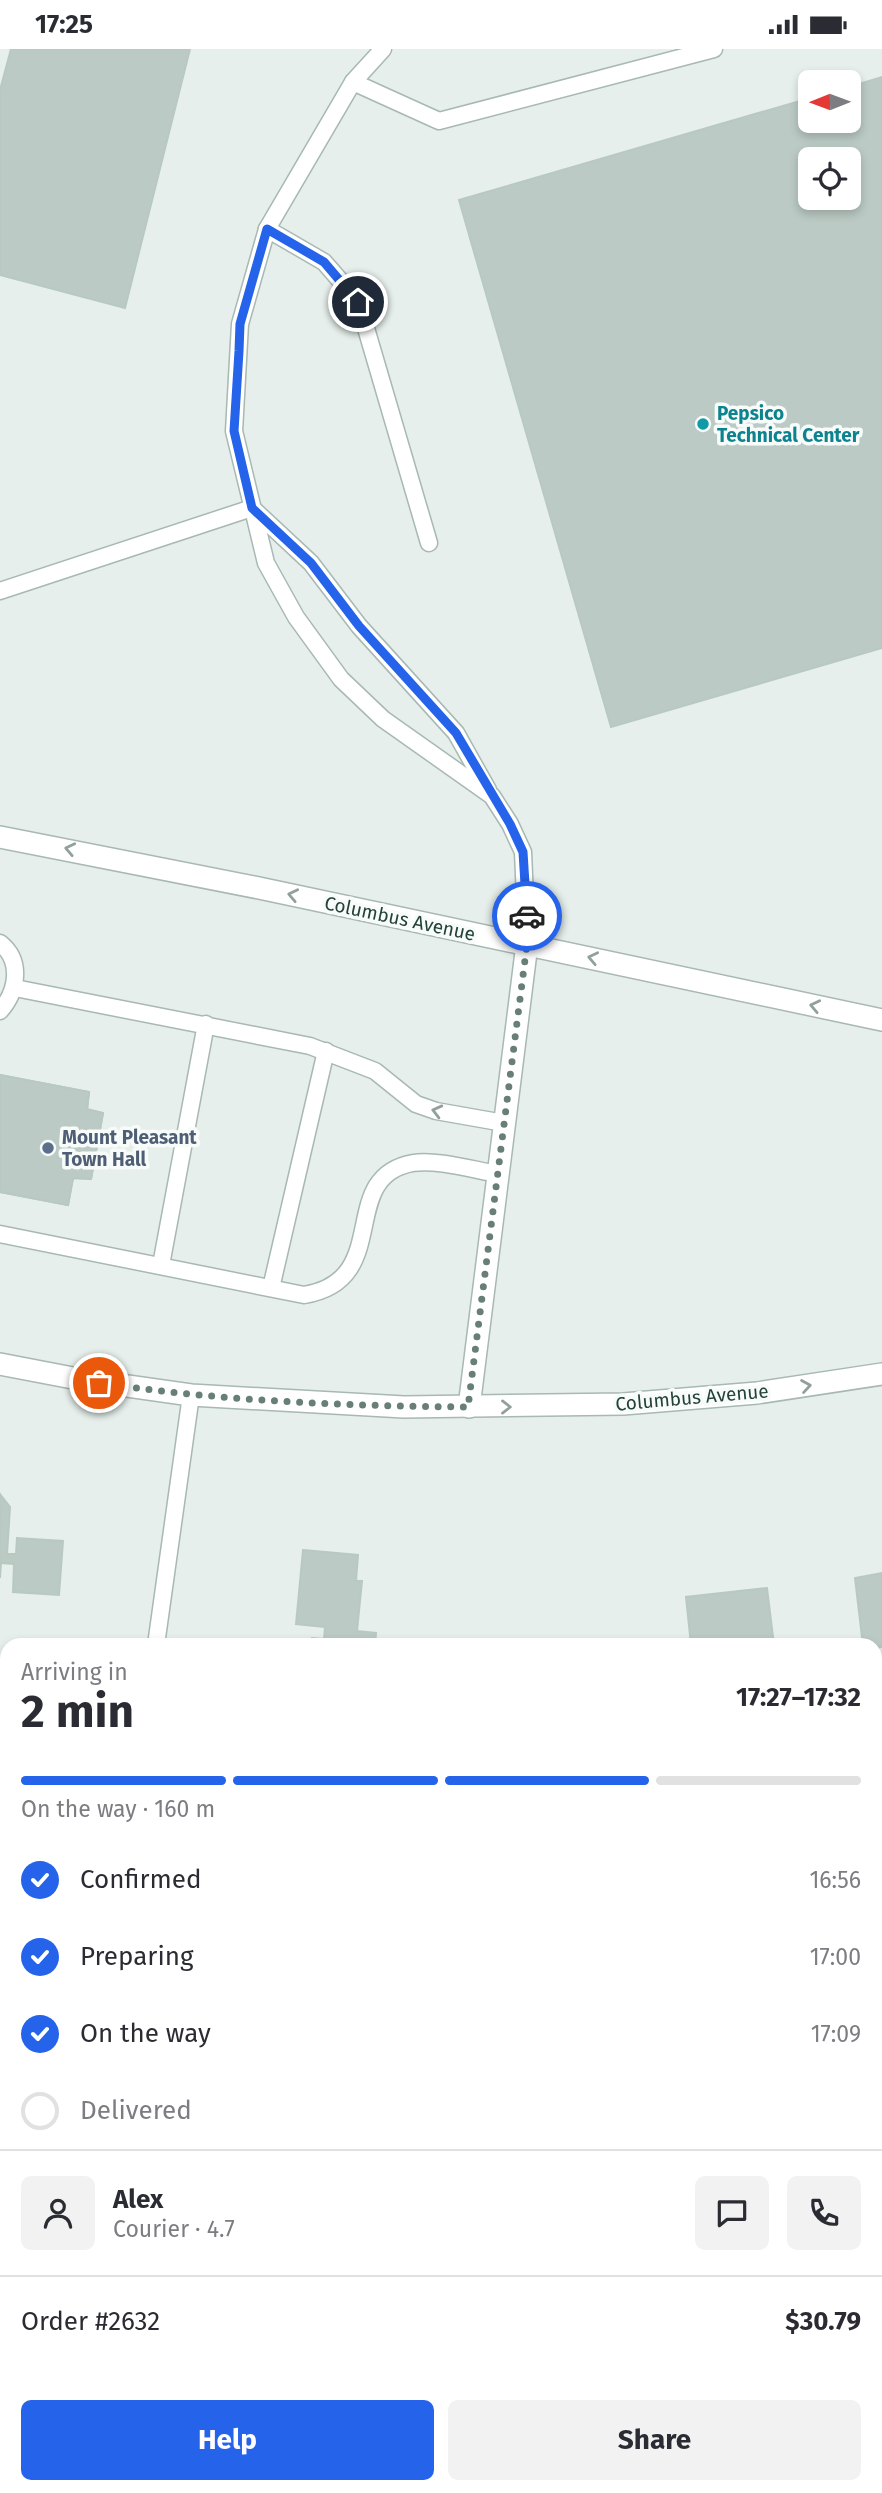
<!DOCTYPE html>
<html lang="en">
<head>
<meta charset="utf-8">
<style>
	body { margin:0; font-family:"Fira Sans",sans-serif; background:#f2f2f3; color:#2b2b33; height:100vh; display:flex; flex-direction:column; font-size:26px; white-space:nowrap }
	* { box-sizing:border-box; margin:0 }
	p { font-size:23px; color:#7c7c81 }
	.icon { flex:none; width:38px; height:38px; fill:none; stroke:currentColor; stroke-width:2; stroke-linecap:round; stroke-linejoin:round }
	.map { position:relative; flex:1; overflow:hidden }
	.panel { position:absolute; left:0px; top:1589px; width:882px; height:856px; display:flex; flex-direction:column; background:#fff; border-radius:21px 21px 0 0; box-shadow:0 4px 10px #0003 }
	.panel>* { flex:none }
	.needle { width:46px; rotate:269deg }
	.tools { position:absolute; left:798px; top:21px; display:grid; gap:14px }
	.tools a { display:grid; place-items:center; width:63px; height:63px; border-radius:10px; background:#fff; box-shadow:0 4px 10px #0003; font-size:35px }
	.pin { position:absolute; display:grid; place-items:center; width:60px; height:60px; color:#fff; margin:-30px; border:4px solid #fff; border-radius:50%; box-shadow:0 2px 7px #0007 }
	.courier { position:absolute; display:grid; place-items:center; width:70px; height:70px; margin:-35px; border:5px solid #2563eb; border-radius:50%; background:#fff; color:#222; box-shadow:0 2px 9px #0007 }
	.headline em { font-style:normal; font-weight:700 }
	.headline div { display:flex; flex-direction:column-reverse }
	.headline { display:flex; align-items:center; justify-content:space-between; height:119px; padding:0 21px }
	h1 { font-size:46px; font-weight:700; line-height:52px }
	.bar { display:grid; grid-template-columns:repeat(4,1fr); gap:10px 7px; align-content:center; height:84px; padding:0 21px }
	.bar i { height:9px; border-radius:5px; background:#e1e1e2 }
	.bar .current { background:#2563eb }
	.bar p { grid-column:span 4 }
	.line { display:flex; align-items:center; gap:18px; padding:0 21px; border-top:2px solid #e1e1e2 }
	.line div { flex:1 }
	.round { display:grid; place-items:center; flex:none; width:74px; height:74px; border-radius:10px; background:#f2f2f3 }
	ol { padding:0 21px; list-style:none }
	li { display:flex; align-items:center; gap:21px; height:77px }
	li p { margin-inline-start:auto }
	li .icon { padding:7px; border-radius:50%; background:#2563eb; color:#fff; stroke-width:4 }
	li:last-child { color:#7c7c81 }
	li i { width:38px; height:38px; border:4px solid #e1e1e2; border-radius:50% }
	.cta { display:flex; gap:14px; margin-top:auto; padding:14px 21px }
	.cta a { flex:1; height:80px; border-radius:10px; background:#2563eb; color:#fff; font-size:28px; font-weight:700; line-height:80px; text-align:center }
	.cta a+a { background:#f2f2f3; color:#2b2b33 }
	.status { display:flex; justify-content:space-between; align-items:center; height:49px; padding:0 35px; background:#fff; direction:ltr }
	.status svg { height:19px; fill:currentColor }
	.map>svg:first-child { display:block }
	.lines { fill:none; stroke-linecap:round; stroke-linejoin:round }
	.stream { stroke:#8ec9d4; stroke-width:10 }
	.building { fill:#bbcac4; stroke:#b8c9c2; stroke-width:2; fill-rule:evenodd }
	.service-casing { stroke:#a8b8b2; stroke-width:19 }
	.minor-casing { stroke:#a8b8b2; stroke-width:24 }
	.tertiary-casing { stroke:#a8b8b2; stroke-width:24 }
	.service { stroke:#fff; stroke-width:16 }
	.minor { stroke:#fff; stroke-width:21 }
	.tertiary { stroke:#fff; stroke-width:21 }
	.oneway { stroke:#92a09c }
	.done { stroke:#687f78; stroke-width:7; stroke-dasharray:0 12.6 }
	.route { stroke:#2563eb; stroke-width:9 }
	.culture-dot { fill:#0f9aa8; stroke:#f7fbf9; stroke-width:2.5 }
	.service-dot { fill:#5c6f8a; stroke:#f7fbf9; stroke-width:2.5 }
	.labels { text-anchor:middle; stroke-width:7; stroke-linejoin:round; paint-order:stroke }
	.culture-label { font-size:19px; font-weight:bold; fill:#0d838f; stroke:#f7fbf9; text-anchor:start }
	.street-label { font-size:19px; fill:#24423a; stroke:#f7fbf9 }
	.service-label { font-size:19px; font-weight:bold; fill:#4e5e75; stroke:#f7fbf9; text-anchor:start }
</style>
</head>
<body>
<div class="status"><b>17:25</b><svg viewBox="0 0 49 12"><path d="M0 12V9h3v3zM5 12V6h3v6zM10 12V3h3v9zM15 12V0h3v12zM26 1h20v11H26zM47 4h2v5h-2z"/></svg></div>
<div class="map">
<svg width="882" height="2444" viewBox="0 0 882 2444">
	<rect width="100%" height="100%" fill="#e6efeb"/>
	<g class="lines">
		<!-- stream -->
		<g class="stream">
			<polyline points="875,2059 882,2062"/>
			<polyline points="0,2237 7,2237"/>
		</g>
	</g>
	<!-- building -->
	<g class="building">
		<polygon points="11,0 190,0 125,259 0,226 0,41"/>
		<path d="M882 28V599L611 678 459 151 810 49V72H849V38ZM810 110H849V149H810Z"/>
		<polygon points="0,1026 89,1043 87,1061 103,1064 91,1130 73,1129 68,1156 0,1143"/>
		<polygon points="0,1026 89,1043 87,1060 103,1064 91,1130 73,1129 68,1156 0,1143"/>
		<polygon points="0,1445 10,1458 7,1505 16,1505 17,1489 63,1492 59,1546 13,1543 14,1515 1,1514 0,1529"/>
		<polygon points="303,1501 358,1506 356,1532 362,1532 357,1582 376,1584 375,1596 311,1596 312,1589 324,1590 325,1578 296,1575"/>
		<polygon points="882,1524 882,1598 875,1599 875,1596 864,1596 862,1588 855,1529"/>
		<polygon points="767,1539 774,1596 691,1596 686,1548"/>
		<polygon points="882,2192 882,2250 880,2246 875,2248 875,2196"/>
	</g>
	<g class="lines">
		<!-- service casing -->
		<g class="service-casing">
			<g id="service">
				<polyline points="383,0 353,33 267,180 240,275 234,382 266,514 296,568 341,630 383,670 492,747 510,775 523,803 527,895"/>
				<polyline points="353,33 439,72 714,0"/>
				<polyline points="267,180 324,213 358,252 429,494"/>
				<polyline points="0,542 252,459 311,514 359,577 456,684 488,741"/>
				<path d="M0 894C23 912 17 943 0 962"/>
				<polyline points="15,939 310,997 375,1022 416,1055 436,1062 504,1074"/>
				<path d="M0 1185 304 1246C395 1231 335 1128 413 1114 436 1110 474 1121 498 1125"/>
				<polyline points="161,1216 206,975"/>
				<polyline points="271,1239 326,1002"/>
				<polyline points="156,1596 191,1346"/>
			</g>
		</g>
		<!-- minor casing -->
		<g class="minor-casing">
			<g id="minor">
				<polyline points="469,1358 527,895"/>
				<polyline points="863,2444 882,2436"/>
			</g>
		</g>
		<!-- tertiary casing -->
		<g class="tertiary-casing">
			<g id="tertiary">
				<polyline points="0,788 259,839 882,971"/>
				<polyline points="0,1315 78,1330 191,1346 404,1358 623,1355 757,1344 882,1325"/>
			</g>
		</g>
		<!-- service -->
		<use href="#service" class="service"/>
		<!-- minor -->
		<use href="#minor" class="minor"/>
		<!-- tertiary -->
		<use href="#tertiary" class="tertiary"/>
	</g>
	<!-- one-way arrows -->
	<defs><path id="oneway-chevron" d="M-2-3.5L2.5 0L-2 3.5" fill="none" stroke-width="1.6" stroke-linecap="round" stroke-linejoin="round" transform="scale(1.75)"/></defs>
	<g class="oneway">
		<use href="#oneway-chevron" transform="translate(70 800) rotate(-168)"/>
		<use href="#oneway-chevron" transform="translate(293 846) rotate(-168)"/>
		<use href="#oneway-chevron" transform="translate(593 909) rotate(-168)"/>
		<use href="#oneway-chevron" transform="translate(815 957) rotate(-168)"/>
		<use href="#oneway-chevron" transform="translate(437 1062) rotate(-166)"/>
		<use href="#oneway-chevron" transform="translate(806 1337) rotate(-9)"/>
		<use href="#oneway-chevron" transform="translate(506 1358)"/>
	</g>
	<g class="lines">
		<!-- done -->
		<path class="done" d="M99 1334C222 1352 345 1357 468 1358L527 895V867"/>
		<!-- route -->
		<polyline class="route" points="358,253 324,213 267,180 240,275 239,302 234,382 252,459 311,514 359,577 456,684 510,775 523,803 527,867"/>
	</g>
	<!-- markers -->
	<circle class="culture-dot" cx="703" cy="375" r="7"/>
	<circle class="service-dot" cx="48" cy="1099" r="7"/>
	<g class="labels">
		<!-- culture labels -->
		<g class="culture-label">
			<text x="717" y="371">Pepsico<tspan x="717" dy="22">Technical Center</tspan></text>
		</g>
		<!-- street labels -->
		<g class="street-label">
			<text transform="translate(400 869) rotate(12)" y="7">Columbus Avenue</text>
			<text transform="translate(692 1348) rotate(-5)" y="7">Columbus Avenue</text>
		</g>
		<!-- service labels -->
		<g class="service-label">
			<text x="62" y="1095">Mount Pleasant<tspan x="62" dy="22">Town Hall</tspan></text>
		</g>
	</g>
</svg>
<div class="tools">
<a><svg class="needle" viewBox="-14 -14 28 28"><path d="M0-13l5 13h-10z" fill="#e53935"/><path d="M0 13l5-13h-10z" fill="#7c7c81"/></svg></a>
<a><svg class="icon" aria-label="locate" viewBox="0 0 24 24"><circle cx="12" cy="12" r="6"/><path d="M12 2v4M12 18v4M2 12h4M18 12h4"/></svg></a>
</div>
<div class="pin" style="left:99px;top:1334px;background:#ea580c"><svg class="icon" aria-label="bag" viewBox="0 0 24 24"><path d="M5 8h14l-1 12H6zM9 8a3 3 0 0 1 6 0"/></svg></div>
<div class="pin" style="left:358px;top:253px;background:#1f2937"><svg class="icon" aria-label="home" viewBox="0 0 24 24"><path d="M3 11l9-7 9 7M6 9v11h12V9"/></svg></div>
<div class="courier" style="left:527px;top:867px"><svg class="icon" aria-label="car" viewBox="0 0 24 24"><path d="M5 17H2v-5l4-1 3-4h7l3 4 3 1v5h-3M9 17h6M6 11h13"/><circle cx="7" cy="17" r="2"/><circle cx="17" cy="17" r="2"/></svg></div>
<section class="panel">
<div class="headline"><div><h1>2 min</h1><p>Arriving in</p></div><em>17:27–17:32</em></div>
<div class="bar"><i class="current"></i><i class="current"></i><i class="current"></i><i></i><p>On the way · 160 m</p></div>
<ol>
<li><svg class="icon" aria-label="check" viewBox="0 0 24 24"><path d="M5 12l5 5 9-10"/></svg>Confirmed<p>16:56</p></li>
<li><svg class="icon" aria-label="check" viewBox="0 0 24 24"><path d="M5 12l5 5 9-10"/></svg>Preparing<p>17:00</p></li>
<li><svg class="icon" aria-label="check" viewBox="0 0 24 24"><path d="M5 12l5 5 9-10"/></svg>On the way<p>17:09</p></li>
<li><i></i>Delivered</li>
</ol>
<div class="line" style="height:126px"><a class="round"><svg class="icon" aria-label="person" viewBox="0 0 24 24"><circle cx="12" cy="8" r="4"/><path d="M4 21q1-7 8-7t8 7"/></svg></a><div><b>Alex</b><p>Courier · 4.7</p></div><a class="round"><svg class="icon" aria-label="chat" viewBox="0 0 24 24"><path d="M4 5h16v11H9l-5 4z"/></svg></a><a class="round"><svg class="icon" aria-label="phone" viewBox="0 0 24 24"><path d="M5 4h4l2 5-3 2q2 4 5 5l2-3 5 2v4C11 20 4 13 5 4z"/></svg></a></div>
<div class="line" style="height:91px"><div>Order #2632</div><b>$30.79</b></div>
<div class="cta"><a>Help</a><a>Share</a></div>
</section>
</div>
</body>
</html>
